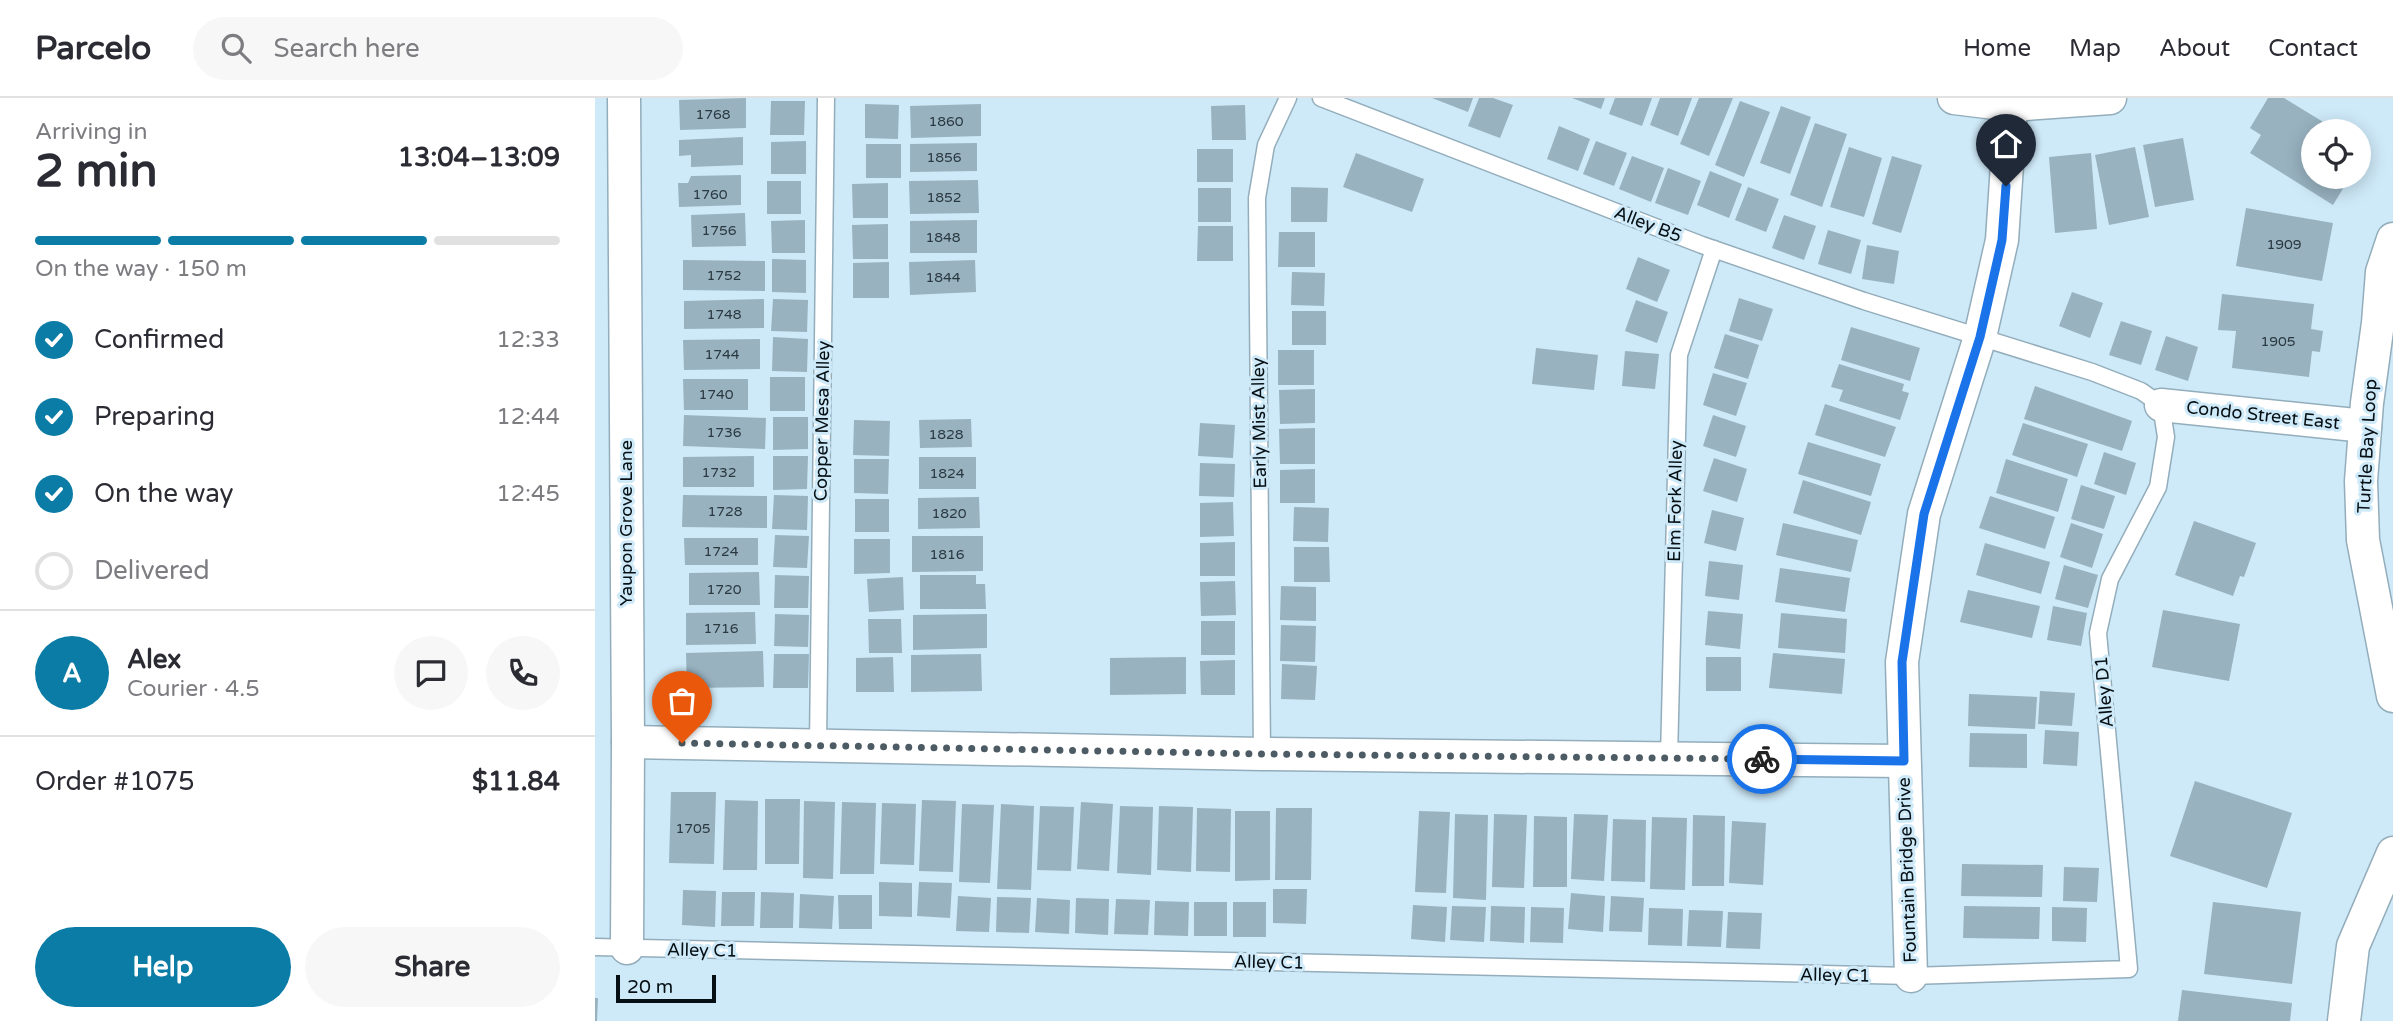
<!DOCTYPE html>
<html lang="en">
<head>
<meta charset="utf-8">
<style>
	body { margin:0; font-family:"Varela Round",sans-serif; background:#f7f7f7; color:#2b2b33; height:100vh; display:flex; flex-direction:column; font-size:26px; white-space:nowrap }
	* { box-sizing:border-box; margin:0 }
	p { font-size:23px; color:#7c7c81 }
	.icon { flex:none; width:38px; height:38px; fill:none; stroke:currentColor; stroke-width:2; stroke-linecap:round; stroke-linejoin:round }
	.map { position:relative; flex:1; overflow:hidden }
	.side { display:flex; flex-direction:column; background:#fff; width:595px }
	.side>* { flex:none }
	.fabs { position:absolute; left:1706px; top:21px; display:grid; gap:14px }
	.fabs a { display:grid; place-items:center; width:70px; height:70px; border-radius:50%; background:#fff; box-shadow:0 4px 18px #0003; font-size:35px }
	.scale { position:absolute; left:21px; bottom:18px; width:100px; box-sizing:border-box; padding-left:7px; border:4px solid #060f14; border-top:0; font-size:19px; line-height:24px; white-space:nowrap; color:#060f14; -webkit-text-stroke:5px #cee9f8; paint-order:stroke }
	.pin { position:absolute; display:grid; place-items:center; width:60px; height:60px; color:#fff; margin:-72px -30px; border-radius:50% 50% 50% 0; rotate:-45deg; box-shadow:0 0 7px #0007 }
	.pin .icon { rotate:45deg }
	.courier { position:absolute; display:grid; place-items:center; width:70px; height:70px; margin:-35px; border:5px solid #1a73e8; border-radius:50%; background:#fff; color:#222; box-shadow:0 2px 9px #0007 }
	.summary em { font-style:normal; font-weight:700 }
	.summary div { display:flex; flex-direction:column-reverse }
	.summary { display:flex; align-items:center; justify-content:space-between; height:119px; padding:0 35px }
	h1 { font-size:46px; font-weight:700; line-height:52px }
	.bar { display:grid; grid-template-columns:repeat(4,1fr); gap:10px 7px; align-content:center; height:84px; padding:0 35px }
	.bar i { height:9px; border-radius:5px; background:#e1e1e2 }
	.bar .on { background:#0b7ca5 }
	.bar p { grid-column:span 4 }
	.line { display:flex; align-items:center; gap:18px; padding:0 35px; border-top:2px solid #e1e1e2 }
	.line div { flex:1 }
	.round { display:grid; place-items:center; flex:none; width:74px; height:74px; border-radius:37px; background:#f7f7f7 }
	ol { padding:0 35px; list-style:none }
	li { display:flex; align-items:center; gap:21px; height:77px }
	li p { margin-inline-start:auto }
	li .icon { padding:7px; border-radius:50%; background:#0b7ca5; color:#fff; stroke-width:4 }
	li:last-child { color:#7c7c81 }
	li i { width:38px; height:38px; border:4px solid #e1e1e2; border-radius:50% }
	.action { display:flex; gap:14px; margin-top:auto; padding:14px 35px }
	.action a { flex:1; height:80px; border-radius:42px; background:#0b7ca5; color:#fff; font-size:28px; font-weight:700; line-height:80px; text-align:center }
	.action a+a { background:#f7f7f7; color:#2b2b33 }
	header { display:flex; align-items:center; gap:42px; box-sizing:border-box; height:98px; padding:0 35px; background:#fff; border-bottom:2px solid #e1e1e2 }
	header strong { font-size:33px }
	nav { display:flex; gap:38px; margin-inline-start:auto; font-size:24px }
	.search { width:490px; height:63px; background:#f7f7f7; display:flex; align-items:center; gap:18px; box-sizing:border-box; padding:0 24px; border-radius:38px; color:#7c7c81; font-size:26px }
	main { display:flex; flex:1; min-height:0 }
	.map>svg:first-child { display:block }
	.building { fill:#98b2c0 }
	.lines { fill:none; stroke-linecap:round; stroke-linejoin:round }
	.service-casing { stroke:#93adbb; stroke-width:19 }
	.minor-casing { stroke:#93adbb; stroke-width:35 }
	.service { stroke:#fff; stroke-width:16 }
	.minor { stroke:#fff; stroke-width:32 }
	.done { stroke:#4c5b64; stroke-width:7; stroke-dasharray:0 12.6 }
	.route { stroke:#1a73e8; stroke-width:9 }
	.labels { text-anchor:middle; stroke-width:6; stroke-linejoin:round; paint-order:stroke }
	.number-label { font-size:14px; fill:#2a383f }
	.street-label { font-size:18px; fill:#060f14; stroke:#cee9f8 }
</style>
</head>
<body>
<header>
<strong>Parcelo</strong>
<div class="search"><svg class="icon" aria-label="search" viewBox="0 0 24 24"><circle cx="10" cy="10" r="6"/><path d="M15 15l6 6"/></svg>Search here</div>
<nav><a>Home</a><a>Map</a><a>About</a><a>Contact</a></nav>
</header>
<main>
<section class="side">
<div class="summary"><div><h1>2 min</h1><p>Arriving in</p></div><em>13:04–13:09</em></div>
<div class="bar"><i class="on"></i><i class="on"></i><i class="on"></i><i></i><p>On the way · 150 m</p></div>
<ol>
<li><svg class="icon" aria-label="check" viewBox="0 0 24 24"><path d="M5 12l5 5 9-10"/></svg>Confirmed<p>12:33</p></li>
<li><svg class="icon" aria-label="check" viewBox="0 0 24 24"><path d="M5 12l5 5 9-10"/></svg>Preparing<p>12:44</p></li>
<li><svg class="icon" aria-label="check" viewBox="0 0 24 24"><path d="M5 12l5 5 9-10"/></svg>On the way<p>12:45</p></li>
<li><i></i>Delivered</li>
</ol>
<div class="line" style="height:126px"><b class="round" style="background:#0b7ca5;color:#fff">A</b><div><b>Alex</b><p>Courier · 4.5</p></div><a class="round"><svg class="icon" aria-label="chat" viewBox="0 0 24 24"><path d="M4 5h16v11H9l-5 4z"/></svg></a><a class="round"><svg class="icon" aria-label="phone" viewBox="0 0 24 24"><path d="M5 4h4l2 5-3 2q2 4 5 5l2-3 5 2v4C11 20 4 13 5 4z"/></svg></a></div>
<div class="line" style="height:91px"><div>Order #1075</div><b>$11.84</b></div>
<div class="action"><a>Help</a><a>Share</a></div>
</section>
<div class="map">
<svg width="1798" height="923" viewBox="0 0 1798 923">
	<rect width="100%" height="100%" fill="#cee9f8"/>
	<!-- building -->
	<g class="building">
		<polygon points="151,0 151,30 85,32 84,2"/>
		<polygon points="837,0 878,0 873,14"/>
		<polygon points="884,0 898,0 918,7 905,40 873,28"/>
		<polygon points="977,0 1010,0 1006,11"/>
		<polygon points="1020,0 1057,0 1047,28 1014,16"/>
		<polygon points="1065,0 1097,0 1083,38 1055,27"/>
		<polygon points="1104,0 1138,0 1114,58 1085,46"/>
		<polygon points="1673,0 1689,0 1743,33 1718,33 1718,79 1755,79 1738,107 1655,55 1666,37 1655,30"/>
		<polygon points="176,3 210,3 209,37 175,37"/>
		<polygon points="1145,3 1175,14 1149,79 1120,67"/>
		<polygon points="270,6 304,7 303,41 270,40"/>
		<polygon points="386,6 386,38 316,40 315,8"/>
		<polygon points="650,7 651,42 617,42 616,8"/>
		<polygon points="1186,8 1216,19 1195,76 1165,65"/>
		<polygon points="1220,25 1252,36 1227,109 1195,97"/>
		<polygon points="964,28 995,41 983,73 952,61"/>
		<polygon points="148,39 148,67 96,69 96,57 84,58 84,42"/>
		<polygon points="1588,40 1599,102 1560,109 1548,47"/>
		<polygon points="211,43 211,76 176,76 176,44"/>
		<polygon points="1001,43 1032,55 1019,88 988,76"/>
		<polygon points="382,45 382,73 315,74 315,46"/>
		<rect x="271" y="46" width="35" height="34"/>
		<polygon points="1764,46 1772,52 1764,65"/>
		<polygon points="1254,49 1287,60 1269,119 1235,109"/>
		<polygon points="1540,49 1554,119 1514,127 1500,57"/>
		<rect x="602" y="51" width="36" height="33"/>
		<polygon points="761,55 829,81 817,114 748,89"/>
		<polygon points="1496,55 1502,131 1460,135 1454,59"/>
		<polygon points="1037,58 1069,70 1056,104 1024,91"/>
		<polygon points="1297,58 1327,67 1306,135 1277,126"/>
		<polygon points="1073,70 1106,83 1093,117 1060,105"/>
		<polygon points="1115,73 1147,86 1134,120 1102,107"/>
		<polygon points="146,77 146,107 84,109 83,85 93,85 96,78"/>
		<polygon points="383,82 384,115 315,116 314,83"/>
		<rect x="172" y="83" width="34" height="33"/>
		<polygon points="293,85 293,120 258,120 257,86"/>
		<polygon points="696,89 733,90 732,124 696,124"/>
		<polygon points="1153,89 1184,101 1171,134 1140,122"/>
		<rect x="603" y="90" width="33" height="34"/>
		<polygon points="1651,110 1738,125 1727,183 1641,168"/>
		<polygon points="150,115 151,148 97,149 96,117"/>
		<polygon points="1189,117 1221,128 1209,162 1177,150"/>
		<polygon points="210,122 210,155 177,155 176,123"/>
		<polygon points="382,122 382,155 315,155 315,123"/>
		<polygon points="293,126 293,161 258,161 257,127"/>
		<polygon points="603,128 638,128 638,163 602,163"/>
		<polygon points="1233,132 1266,142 1256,176 1223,166"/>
		<polygon points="684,134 720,134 720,169 683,169"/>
		<polygon points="1272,147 1304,153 1299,186 1267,181"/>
		<polygon points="1043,159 1075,172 1062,204 1031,191"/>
		<polygon points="177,161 211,162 211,195 177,194"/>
		<polygon points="88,162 170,163 170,193 88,192"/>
		<polygon points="380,162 381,194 315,197 314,164"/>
		<polygon points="294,164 294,200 258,200 258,165"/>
		<polygon points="697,174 730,175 729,208 696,207"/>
		<polygon points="1477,194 1508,205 1495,240 1464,228"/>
		<polygon points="1627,196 1719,206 1716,231 1728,233 1725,254 1717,253 1714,279 1637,270 1641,233 1623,232"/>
		<polygon points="1144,200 1178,211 1167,243 1134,233"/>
		<polygon points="169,201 169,230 89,231 89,203"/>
		<polygon points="178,201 213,202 212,234 176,233"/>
		<polygon points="1041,202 1073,214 1062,245 1030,233"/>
		<rect x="697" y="213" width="34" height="34"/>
		<polygon points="1526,223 1557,233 1546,267 1514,257"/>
		<polygon points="1256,229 1325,250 1315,283 1246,262"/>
		<polygon points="1130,236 1164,247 1153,281 1119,270"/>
		<polygon points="1571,238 1603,249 1593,283 1560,272"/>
		<polygon points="178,239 213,241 212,274 177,273"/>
		<polygon points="165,241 165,271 89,272 88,242"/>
		<polygon points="941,250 1003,257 999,292 937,286"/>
		<rect x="683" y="252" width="36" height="35"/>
		<polygon points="1030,253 1064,256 1060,291 1027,288"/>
		<polygon points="1244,266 1309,286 1307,293 1314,295 1305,322 1244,303 1248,292 1236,289"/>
		<polygon points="1118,275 1152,285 1141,318 1108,307"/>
		<rect x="175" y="279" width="35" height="34"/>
		<polygon points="88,281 153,281 153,312 89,312"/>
		<polygon points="1440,288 1537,323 1527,353 1429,321"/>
		<polygon points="720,291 720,325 685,326 684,292"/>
		<polygon points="1230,306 1301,329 1290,359 1220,337"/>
		<polygon points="89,317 171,320 170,351 88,348"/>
		<polygon points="1118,317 1151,328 1141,359 1108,348"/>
		<polygon points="178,319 213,319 213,351 178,352"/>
		<polygon points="376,321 377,349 325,350 324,322"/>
		<polygon points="259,322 295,323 294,358 258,357"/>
		<polygon points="605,325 640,327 638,360 603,358"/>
		<polygon points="1428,325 1493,346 1482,379 1417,357"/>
		<polygon points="720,330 720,366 685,366 684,331"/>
		<polygon points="1213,344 1286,366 1276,398 1203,376"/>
		<polygon points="1509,354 1541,365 1531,397 1499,386"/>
		<polygon points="159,358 159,389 88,389 88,359"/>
		<polygon points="178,358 213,358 212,391 178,392"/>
		<rect x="324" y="359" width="57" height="32"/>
		<polygon points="1119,360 1152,371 1142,404 1108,393"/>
		<polygon points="259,361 294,361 293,396 259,395"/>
		<polygon points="1411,361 1473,381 1463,414 1401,395"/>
		<polygon points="605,365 640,366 639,399 604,398"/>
		<polygon points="720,371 720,405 685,405 685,372"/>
		<polygon points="1208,382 1276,404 1266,437 1198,415"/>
		<polygon points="1486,387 1520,398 1509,431 1476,421"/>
		<polygon points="88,397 172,398 172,430 87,429"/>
		<polygon points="179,397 213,398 212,432 177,431"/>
		<polygon points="1395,398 1460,419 1450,451 1384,430"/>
		<polygon points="384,399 385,430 323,431 323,400"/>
		<rect x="260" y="401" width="34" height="33"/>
		<polygon points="638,404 639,438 605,439 605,405"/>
		<polygon points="699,409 734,410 733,444 698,443"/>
		<polygon points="1117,412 1149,420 1141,453 1109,445"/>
		<polygon points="1599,423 1661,445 1649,479 1645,478 1638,498 1580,477"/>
		<polygon points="1188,425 1263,442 1256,474 1181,457"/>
		<polygon points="1476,425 1508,436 1497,470 1465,459"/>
		<polygon points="180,437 214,438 212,470 178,469"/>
		<polygon points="317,438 388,438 388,473 317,474"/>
		<polygon points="89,440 163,440 163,467 90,467"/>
		<polygon points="259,441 295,441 295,475 259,476"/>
		<polygon points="640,444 640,478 605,478 605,445"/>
		<polygon points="1390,445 1455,464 1446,496 1381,477"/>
		<polygon points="699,449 734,449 735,484 699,484"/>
		<polygon points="1114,463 1148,467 1144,502 1110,498"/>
		<polygon points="1469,467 1503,477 1493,510 1460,501"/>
		<polygon points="1185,470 1255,480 1250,514 1180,504"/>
		<polygon points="164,474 165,507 94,507 94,475"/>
		<polygon points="180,477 214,478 213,510 179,510"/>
		<polygon points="325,477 381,477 381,486 390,486 391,511 325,511"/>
		<polygon points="308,479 309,512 274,514 272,481"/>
		<polygon points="640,483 641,517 606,518 605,484"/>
		<polygon points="686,488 721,489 721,523 685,522"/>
		<polygon points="1373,492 1445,508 1437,540 1365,524"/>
		<polygon points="1458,508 1492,515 1486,548 1452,542"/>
		<polygon points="1568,512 1645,526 1634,583 1557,569"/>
		<polygon points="1113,513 1148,516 1145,551 1110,547"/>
		<polygon points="160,514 161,546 91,547 91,515"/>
		<polygon points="1186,515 1252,521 1250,555 1183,550"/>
		<polygon points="180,516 214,517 213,549 179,548"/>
		<polygon points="392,516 392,550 318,552 318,517"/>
		<polygon points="273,521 306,521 307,555 274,555"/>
		<rect x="606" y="523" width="34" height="34"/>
		<polygon points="686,527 721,528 720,564 685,563"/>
		<polygon points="168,553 169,589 92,590 91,555"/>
		<polygon points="1178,555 1250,561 1247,596 1174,590"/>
		<polygon points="179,556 214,556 213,590 178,590"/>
		<polygon points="386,556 387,593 316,594 316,557"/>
		<polygon points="298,559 299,594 261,594 261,560"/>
		<polygon points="591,559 591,596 515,597 515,560"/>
		<rect x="1111" y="559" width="35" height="34"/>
		<polygon points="640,562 640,597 606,597 605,563"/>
		<polygon points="687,566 722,568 720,602 686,601"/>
		<polygon points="1445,593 1480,595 1477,628 1443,626"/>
		<polygon points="1374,596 1442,599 1440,631 1373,628"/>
		<polygon points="1450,632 1484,634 1482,668 1448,666"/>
		<polygon points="1375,635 1432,636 1432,670 1374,669"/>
		<polygon points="1600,683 1697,715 1672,790 1575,758"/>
		<polygon points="76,694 121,694 119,766 74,765"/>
		<polygon points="170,701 205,701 204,766 170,766"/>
		<polygon points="130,702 163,703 162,772 128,772"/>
		<polygon points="327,702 361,703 358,774 324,773"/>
		<polygon points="209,703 240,704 238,781 208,780"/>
		<polygon points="247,704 281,705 279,776 245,776"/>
		<polygon points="486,704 518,706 514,773 482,771"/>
		<polygon points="287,705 321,706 319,767 285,766"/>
		<polygon points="367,706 399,707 395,785 364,784"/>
		<polygon points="406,706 439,708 436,792 402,791"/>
		<polygon points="445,708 479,709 476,773 442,772"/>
		<polygon points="525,708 558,709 556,777 522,775"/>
		<polygon points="564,708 598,709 596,774 562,772"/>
		<polygon points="602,710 636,711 635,774 601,773"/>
		<polygon points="681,710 717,710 716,782 680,782"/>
		<polygon points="640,713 675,713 675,782 640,783"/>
		<polygon points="824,713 855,714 851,795 820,794"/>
		<polygon points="860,716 893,717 891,802 858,800"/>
		<polygon points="899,716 932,717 929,790 897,789"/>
		<polygon points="979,716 1013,717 1009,783 976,781"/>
		<polygon points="1098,717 1130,718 1129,788 1097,788"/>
		<polygon points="939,718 972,719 972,789 938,789"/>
		<polygon points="1057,719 1092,720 1090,792 1055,791"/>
		<polygon points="1018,721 1051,722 1050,784 1016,783"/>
		<polygon points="1137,723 1171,725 1168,787 1134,785"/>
		<polygon points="1367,766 1448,767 1447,799 1366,798"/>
		<polygon points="1469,769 1504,770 1502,804 1468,803"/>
		<polygon points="284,784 317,785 317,819 284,818"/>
		<polygon points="324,784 357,785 355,820 322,818"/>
		<polygon points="678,791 712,791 711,826 678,825"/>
		<polygon points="88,792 121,793 120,829 87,827"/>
		<polygon points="127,794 160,794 159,828 126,828"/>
		<polygon points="166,794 199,795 198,830 165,830"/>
		<polygon points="976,795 1010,798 1008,834 973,831"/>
		<polygon points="205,796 239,798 237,831 204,830"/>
		<polygon points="243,797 277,797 277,831 244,831"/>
		<polygon points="363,798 396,800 394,834 361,833"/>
		<polygon points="1016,798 1049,800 1047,834 1014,833"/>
		<polygon points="402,799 436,800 434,835 401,834"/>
		<polygon points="442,800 475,802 474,836 440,834"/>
		<polygon points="481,800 514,801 513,837 480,835"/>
		<polygon points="521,801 555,802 553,837 519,836"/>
		<polygon points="560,803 594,804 593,838 559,837"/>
		<rect x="599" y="804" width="33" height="34"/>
		<rect x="638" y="804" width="33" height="35"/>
		<polygon points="1618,804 1706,814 1697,886 1609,876"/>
		<polygon points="818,807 852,809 850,844 816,841"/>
		<polygon points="857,808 891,809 889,844 855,842"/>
		<polygon points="896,808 930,809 929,845 895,843"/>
		<polygon points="1369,808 1445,809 1444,841 1368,840"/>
		<polygon points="936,809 969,810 968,845 935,844"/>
		<polygon points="1457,809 1492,810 1491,844 1457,843"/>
		<polygon points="1054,810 1088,811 1087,848 1053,847"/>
		<polygon points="1094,812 1128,813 1126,849 1092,848"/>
		<polygon points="1133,814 1167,815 1165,851 1131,850"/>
		<polygon points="1587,892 1697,905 1695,923 1583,923"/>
		<polygon points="0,900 3,900 2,923 0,923"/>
	</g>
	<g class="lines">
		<!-- service casing -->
		<g class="service-casing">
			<g id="service">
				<polyline points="223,646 231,0"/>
				<polyline points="667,656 662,100 671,47 693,0"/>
				<polyline points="1074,660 1084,257 1119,151"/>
				<polyline points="0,849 1316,878 1534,871 1503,535 1515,481 1563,389 1571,339 1566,307 1546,293 1497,274 1269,203 1107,147 726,0"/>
			</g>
		</g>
		<!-- minor casing -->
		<g class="minor-casing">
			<g id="minor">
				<polyline points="29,0 33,644 32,850"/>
				<polyline points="1359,0 1416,7 1515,0"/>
				<polyline points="1798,141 1787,174 1783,225 1772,305 1766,383 1768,442 1798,598"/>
				<polyline points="1566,307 1770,328"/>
				<polyline points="33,644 667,656 1309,663"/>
				<polyline points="1316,878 1307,564 1329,416 1385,239 1407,142 1416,7"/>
				<polyline points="1749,923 1758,848 1798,755"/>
			</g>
		</g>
		<!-- service -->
		<use href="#service" class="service"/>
		<!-- minor -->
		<use href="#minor" class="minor"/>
	</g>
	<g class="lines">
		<!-- done -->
		<polyline class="done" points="87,645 667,656 1167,661"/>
		<!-- route -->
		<polyline class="route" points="1167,661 1309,663 1307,564 1329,416 1385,239 1407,142 1411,88"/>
	</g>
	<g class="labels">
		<!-- number labels -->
		<g class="number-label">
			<text x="118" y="21">1768</text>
			<text x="351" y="28">1860</text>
			<text x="349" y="64">1856</text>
			<text x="115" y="101">1760</text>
			<text x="349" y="104">1852</text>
			<text x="124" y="137">1756</text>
			<text x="348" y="144">1848</text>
			<text x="1689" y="151">1909</text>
			<text x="129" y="182">1752</text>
			<text x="348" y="184">1844</text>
			<text x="129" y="221">1748</text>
			<text x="1683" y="248">1905</text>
			<text x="127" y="261">1744</text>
			<text x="121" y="301">1740</text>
			<text x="129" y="339">1736</text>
			<text x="351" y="341">1828</text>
			<text x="124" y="379">1732</text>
			<text x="352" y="380">1824</text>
			<text x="130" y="418">1728</text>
			<text x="354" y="420">1820</text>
			<text x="126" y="458">1724</text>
			<text x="352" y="461">1816</text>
			<text x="129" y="496">1720</text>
			<text x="126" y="535">1716</text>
			<text x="98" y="735">1705</text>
		</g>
		<!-- street labels -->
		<g class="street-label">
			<text transform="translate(1053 126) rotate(21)" y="6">Alley B5</text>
			<text transform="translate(1668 317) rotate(6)" y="6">Condo Street East</text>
			<text transform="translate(227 323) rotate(-89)" y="6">Copper Mesa Alley</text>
			<text transform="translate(664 325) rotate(-91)" y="6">Early Mist Alley</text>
			<text transform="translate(1772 348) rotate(-87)" y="6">Turtle Bay Loop</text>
			<text transform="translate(1080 403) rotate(-89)" y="6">Elm Fork Alley</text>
			<text transform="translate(31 425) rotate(-90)" y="6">Yaupon Grove Lane</text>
			<text transform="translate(1509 594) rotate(-95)" y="6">Alley D1</text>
			<text transform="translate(1312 772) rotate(-92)" y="6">Fountain Bridge Drive</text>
			<text transform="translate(107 852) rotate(1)" y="6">Alley C1</text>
			<text transform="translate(674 864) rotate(1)" y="6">Alley C1</text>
			<text transform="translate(1240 877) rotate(1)" y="6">Alley C1</text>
		</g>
	</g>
</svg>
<div class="fabs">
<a><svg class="icon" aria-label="locate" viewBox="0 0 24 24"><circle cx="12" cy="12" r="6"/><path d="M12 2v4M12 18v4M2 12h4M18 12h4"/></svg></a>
</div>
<div class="scale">20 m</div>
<div class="pin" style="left:87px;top:645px;background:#ea580c"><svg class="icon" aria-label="bag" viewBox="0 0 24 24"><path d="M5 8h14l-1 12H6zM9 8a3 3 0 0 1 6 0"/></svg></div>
<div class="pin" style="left:1411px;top:88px;background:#1f2937"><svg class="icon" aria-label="home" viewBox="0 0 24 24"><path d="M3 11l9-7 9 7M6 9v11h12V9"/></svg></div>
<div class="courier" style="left:1167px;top:661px"><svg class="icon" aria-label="bike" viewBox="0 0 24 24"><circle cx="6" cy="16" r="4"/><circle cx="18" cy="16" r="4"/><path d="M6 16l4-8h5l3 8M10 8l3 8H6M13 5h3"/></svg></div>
</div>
</main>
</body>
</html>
